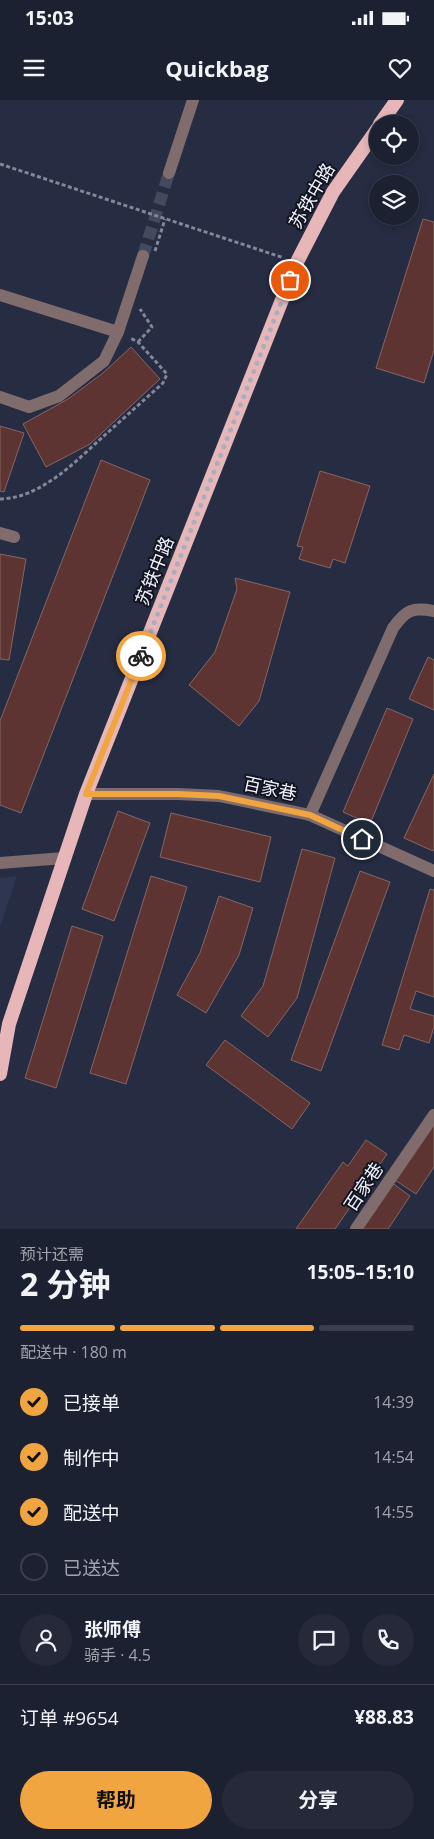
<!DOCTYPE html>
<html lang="zh">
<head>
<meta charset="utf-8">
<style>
	body { margin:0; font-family:"Open Sans","Noto Sans SC",sans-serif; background:#25293a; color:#f1f3f6; height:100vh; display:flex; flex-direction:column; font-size:19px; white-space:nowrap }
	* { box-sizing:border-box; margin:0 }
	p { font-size:16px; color:#a0a3ac }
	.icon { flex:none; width:28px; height:28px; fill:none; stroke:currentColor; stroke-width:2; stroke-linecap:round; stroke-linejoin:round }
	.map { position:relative; height:1129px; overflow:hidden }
	.panel { display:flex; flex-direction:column; background:#1c2132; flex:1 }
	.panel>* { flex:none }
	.fabs { position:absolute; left:369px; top:15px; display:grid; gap:10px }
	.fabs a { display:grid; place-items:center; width:50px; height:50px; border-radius:50%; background:#1c2132; box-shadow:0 2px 8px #0003,0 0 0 1px #3a3e4d; font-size:25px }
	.pin { position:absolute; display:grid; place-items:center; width:42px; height:42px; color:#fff; margin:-21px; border:2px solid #fff; border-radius:50%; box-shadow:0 1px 5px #0007 }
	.courier { position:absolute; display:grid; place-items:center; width:50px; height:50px; margin:-25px; border:4px solid #f1a540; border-radius:50%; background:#fff; color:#222; box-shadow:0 1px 6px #0007 }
	.summary em { font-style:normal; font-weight:700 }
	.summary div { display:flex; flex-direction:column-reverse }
	.summary { display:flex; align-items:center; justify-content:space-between; height:85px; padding:0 20px }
	h1 { font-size:32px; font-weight:700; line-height:38px }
	.bar { display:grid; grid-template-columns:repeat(4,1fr); gap:8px 5px; align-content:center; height:60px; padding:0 20px }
	.bar i { height:6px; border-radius:4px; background:#3a3e4d }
	.bar .active { background:#f1a540 }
	.bar p { grid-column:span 4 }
	.line { display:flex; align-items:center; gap:12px; padding:0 20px; border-top:1px solid #3a3e4d }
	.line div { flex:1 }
	.round { display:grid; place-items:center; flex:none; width:52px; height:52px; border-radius:26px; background:#25293a }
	ol { padding:0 20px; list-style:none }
	li { display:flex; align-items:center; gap:15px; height:55px }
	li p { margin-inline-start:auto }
	li .icon { padding:5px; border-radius:50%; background:#f1a540; color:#111; stroke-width:4 }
	li:last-child { color:#a0a3ac }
	li i { width:28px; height:28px; border:2px solid #3a3e4d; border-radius:50% }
	.button { display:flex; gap:10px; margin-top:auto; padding:10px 20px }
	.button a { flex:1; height:58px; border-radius:30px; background:#f1a540; color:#111; font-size:20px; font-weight:700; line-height:58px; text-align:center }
	.button a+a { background:#25293a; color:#f1f3f6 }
	.status { display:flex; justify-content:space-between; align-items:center; height:35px; padding:0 25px; background:#1c2132; direction:ltr }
	.status svg { height:14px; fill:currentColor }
	header { display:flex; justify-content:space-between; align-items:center; height:65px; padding:0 20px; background:#1c2132; font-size:22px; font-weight:700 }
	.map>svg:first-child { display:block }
	.built { fill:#2e3652 }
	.building { fill:#5d3431; stroke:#866664 }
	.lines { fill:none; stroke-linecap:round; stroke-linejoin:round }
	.minor-tunnel { stroke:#444a5e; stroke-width:12; stroke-dasharray:12 6; stroke-linecap:butt }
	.path { stroke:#828799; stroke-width:3; stroke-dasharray:4 2.5; stroke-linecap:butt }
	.minor { stroke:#816c6d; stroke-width:12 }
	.trunk { stroke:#e6b6b8; stroke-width:14 }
	.done { stroke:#a9adbd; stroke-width:5; stroke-dasharray:0 9 }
	.route { stroke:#f1a540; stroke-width:6 }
	.labels { text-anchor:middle; stroke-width:4; stroke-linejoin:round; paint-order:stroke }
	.street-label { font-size:18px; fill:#eff3ff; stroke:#12151f }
</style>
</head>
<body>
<div class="status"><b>15:03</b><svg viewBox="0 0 49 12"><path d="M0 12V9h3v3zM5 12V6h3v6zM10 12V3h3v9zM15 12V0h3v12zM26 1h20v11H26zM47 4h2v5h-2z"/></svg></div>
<header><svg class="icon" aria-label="menu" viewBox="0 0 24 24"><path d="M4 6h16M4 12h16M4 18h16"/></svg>Quickbag<svg class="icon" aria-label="heart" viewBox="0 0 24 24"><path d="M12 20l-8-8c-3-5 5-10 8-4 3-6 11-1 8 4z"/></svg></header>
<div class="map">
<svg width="434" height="1129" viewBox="0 0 434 1129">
	<rect width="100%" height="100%" fill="#262c42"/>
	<!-- built -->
	<polygon class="built" points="17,776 0,827 0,778"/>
	<!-- building -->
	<g class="building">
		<polygon points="423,119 434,122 434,250 424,283 376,268"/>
		<polygon points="131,247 160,279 90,344 46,367 23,324 68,299 103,273"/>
		<polygon points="0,326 24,333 4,392 0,391"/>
		<polygon points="101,360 150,380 21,713 0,705 0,621"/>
		<polygon points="320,371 370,386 345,463 333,459 330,468 299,459 303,447 297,446"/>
		<polygon points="0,454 26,459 9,560 0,559"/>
		<polygon points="235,478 290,492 259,601 239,626 189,585 215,552 237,489"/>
		<polygon points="428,557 434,560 434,610 409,599"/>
		<polygon points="387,608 413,619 370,724 343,712"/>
		<polygon points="434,674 434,749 433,751 404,738"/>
		<polygon points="118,711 150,723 114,821 82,809"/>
		<polygon points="171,713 271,737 260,782 160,757"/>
		<polygon points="302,749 335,758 297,898 268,937 241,916 263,886"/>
		<polygon points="360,771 390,782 321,971 291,960"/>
		<polygon points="151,776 187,787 126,984 90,973"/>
		<polygon points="430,789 434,790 434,897 416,891 410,909 434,916 434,927 429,943 404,935 399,950 382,945"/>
		<polygon points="219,796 253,808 239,855 206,913 177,895 200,853"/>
		<polygon points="72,826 103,836 56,988 25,978"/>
		<polygon points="225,940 310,1003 292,1029 206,965"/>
		<polygon points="434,1021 434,1067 416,1094 395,1080"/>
		<polygon points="366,1040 387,1054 335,1129 296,1129 343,1062 348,1066"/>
		<polygon points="391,1082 410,1096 388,1129 359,1129"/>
	</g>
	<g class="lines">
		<!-- minor-tunnel -->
		<polyline class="minor-tunnel" points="143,156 169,73"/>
		<!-- path -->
		<g class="path">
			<polyline points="0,64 284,158"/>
			<polyline points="155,151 165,119"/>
			<polyline points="138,242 152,227 140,209"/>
			<path d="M0 399C42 398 77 360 106 334 125 317 144 300 163 283L167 274 138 242 130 238"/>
		</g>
		<!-- minor -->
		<g class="minor">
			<polyline points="169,73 193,0"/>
			<polyline points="0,195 118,232 143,156"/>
			<polyline points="0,297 29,307 59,296 104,261 118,232"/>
			<polyline points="0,433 14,437"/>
			<polyline points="86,694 178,694 219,696 310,715 434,771"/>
			<path d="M310 715 393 528C406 510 412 507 434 511"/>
			<polyline points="0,763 64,758"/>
			<polyline points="356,1129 434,1015"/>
		</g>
		<!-- trunk -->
		<g class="trunk">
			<polyline points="380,24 397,0"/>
			<polyline points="0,974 9,924 86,694 297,162 333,92 378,28"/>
		</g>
	</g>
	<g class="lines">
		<!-- done -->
		<polyline class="done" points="141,556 290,180"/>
		<!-- route -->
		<polyline class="route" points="141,556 86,694 178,694 219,696 310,715 362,739"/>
	</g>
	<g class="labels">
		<!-- street labels -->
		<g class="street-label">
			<text transform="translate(312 96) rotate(-60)" y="6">苏铁中路</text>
			<text transform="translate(155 471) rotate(-68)" y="6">苏铁中路</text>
			<text transform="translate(270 689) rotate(12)" y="6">百家巷</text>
			<text transform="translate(364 1087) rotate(-56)" y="6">百家巷</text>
		</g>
	</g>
</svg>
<div class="fabs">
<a><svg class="icon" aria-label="locate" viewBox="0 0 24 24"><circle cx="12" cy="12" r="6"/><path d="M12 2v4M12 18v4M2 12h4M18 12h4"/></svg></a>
<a><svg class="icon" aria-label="layers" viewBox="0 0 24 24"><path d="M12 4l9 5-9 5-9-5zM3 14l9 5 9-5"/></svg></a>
</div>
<div class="pin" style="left:290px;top:180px;background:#ea580c"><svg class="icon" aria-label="bag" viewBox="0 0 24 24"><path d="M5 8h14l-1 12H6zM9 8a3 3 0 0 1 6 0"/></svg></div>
<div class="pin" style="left:362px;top:739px;background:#1f2937"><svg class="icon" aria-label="home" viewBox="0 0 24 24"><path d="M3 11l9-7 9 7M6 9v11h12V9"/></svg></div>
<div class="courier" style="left:141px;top:556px"><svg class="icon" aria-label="bike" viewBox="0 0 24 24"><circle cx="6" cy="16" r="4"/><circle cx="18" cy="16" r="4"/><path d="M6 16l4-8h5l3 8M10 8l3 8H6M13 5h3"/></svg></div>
</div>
<section class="panel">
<div class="summary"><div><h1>2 分钟</h1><p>预计还需</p></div><em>15:05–15:10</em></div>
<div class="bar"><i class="active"></i><i class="active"></i><i class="active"></i><i></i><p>配送中 · 180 m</p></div>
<ol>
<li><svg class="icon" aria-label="check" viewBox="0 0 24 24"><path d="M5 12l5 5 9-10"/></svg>已接单<p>14:39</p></li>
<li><svg class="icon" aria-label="check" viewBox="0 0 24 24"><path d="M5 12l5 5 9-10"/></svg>制作中<p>14:54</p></li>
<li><svg class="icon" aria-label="check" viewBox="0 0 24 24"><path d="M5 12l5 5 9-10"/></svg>配送中<p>14:55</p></li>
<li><i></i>已送达</li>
</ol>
<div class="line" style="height:90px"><a class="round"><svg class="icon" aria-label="person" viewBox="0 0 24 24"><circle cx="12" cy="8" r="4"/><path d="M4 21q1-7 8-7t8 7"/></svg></a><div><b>张师傅</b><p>骑手 · 4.5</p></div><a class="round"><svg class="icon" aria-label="chat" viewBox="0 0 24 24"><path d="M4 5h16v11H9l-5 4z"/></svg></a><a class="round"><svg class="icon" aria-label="phone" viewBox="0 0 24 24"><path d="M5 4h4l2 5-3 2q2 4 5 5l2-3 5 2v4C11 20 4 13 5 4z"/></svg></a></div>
<div class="line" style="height:65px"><div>订单 #9654</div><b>¥88.83</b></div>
<div class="button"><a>帮助</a><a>分享</a></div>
</section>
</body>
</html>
